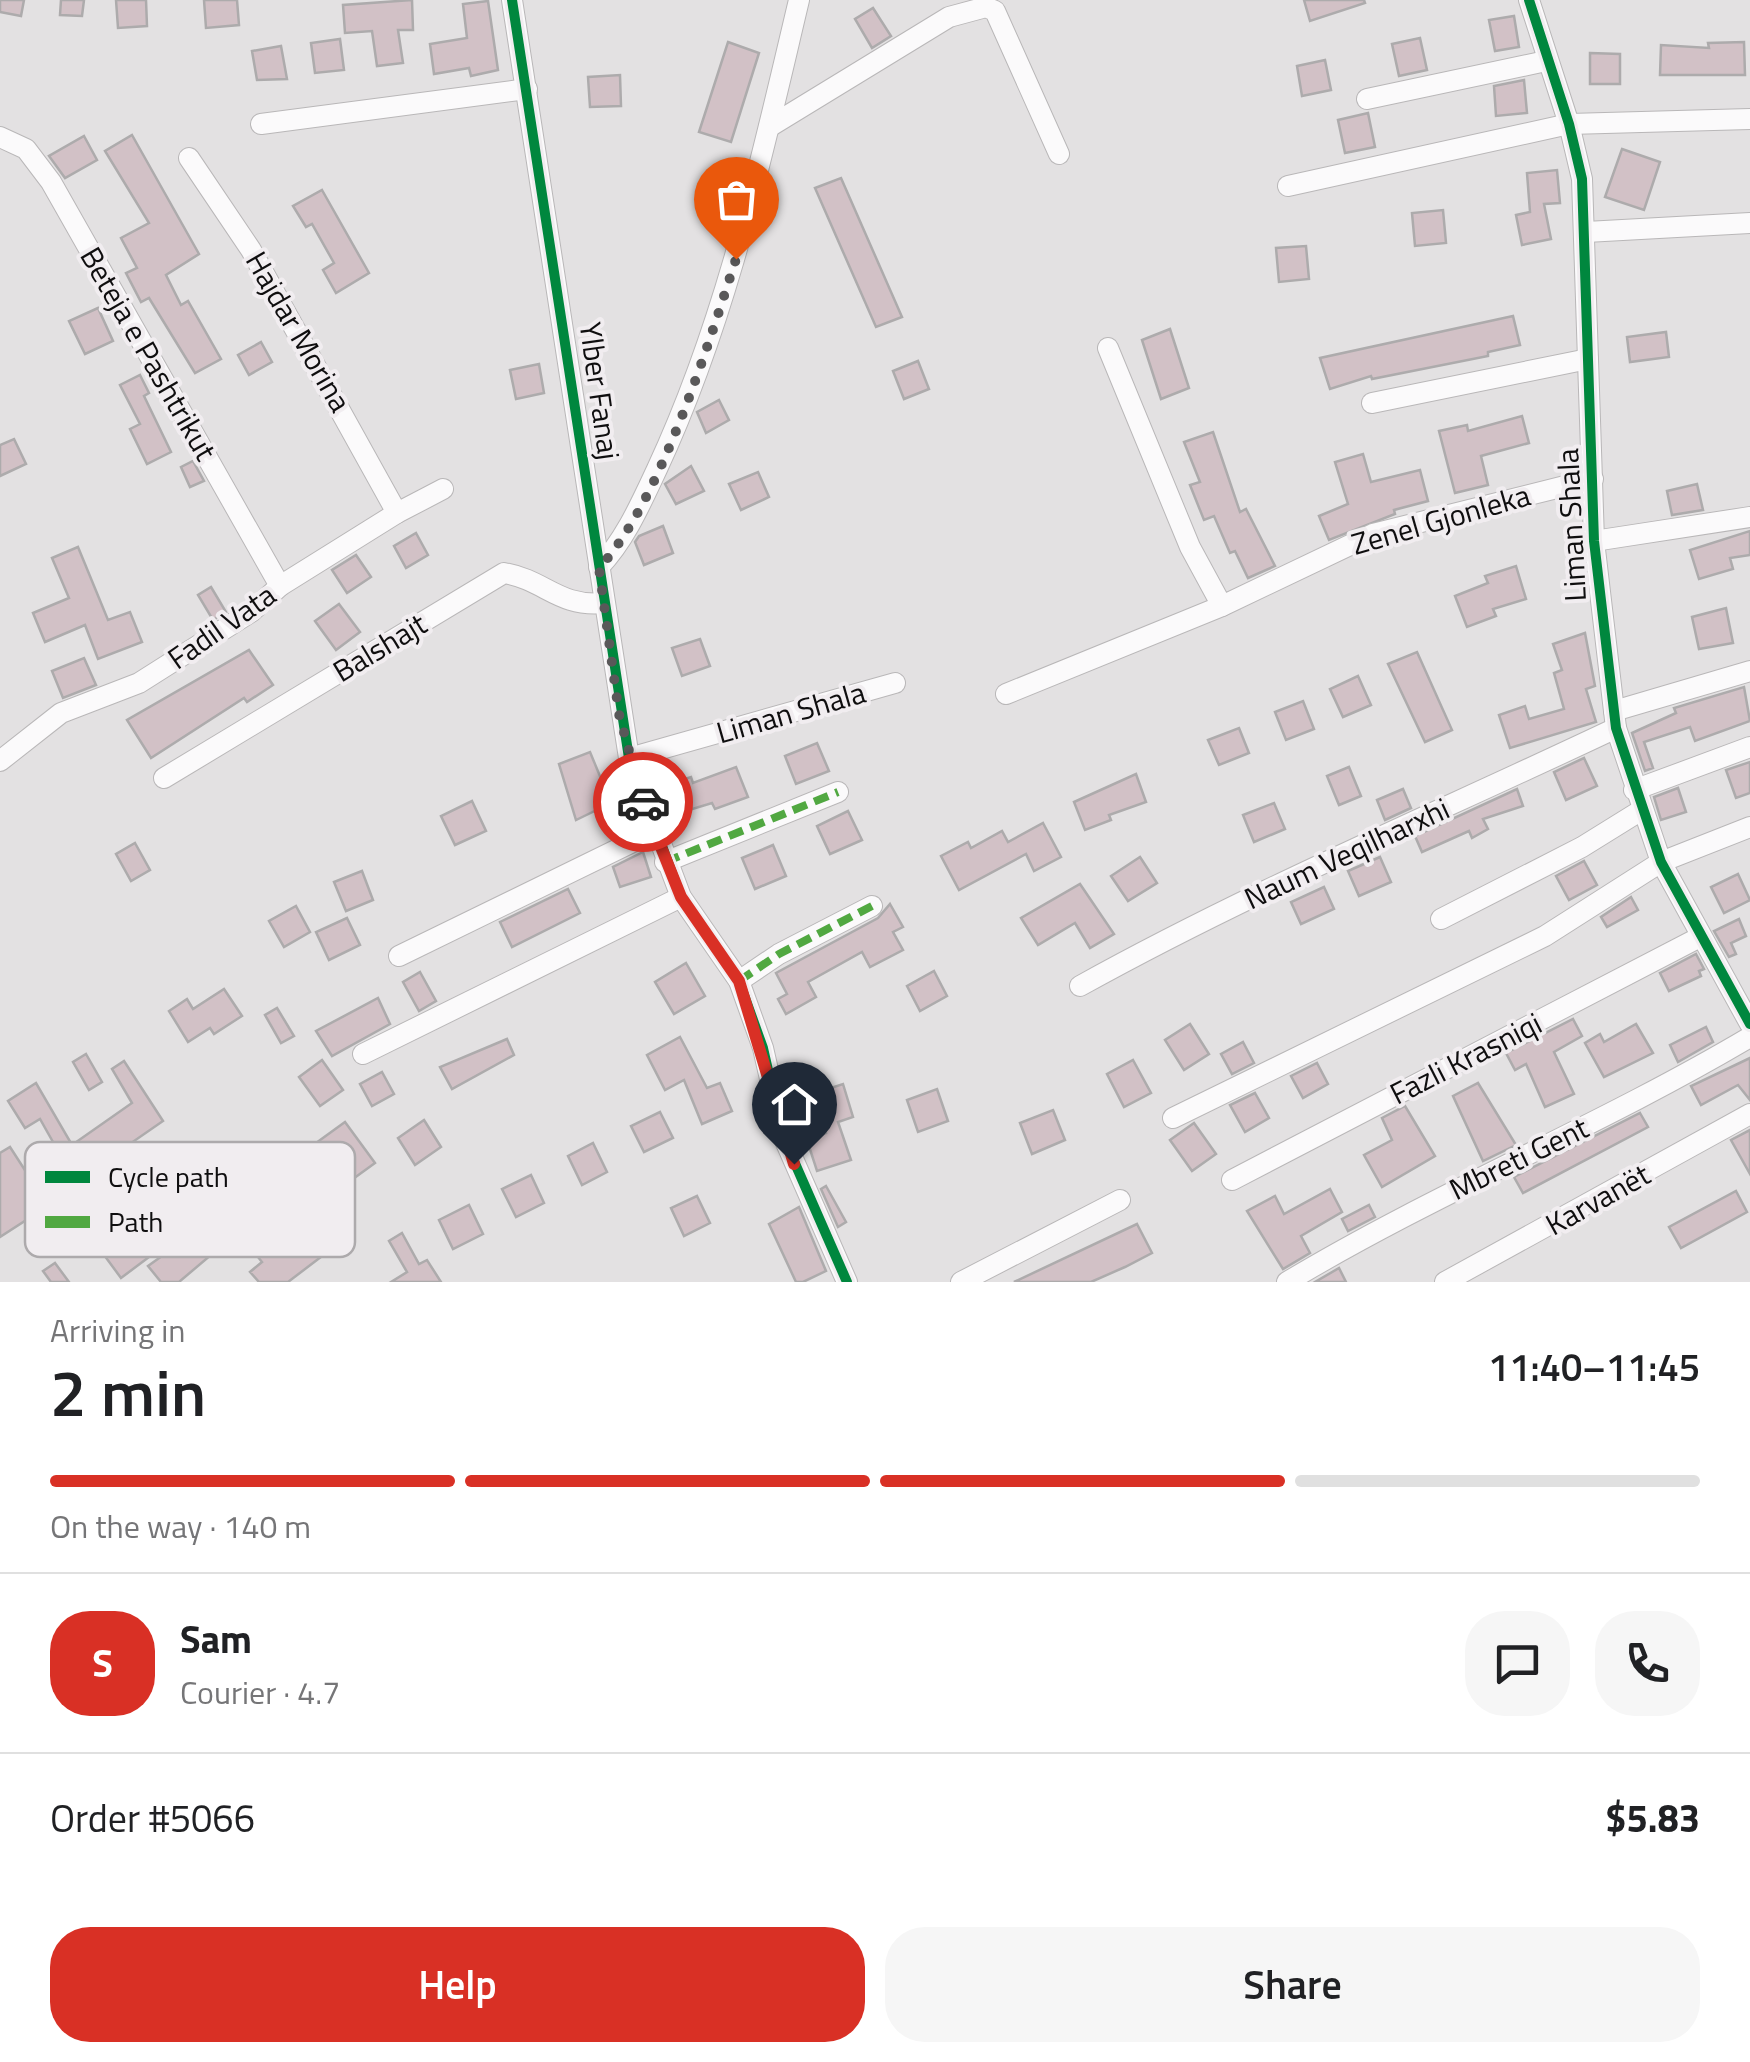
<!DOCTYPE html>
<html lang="en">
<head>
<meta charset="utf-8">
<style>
	body { margin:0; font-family:"Titillium Web",sans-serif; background:#f6f6f6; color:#202124; height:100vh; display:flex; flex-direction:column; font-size:38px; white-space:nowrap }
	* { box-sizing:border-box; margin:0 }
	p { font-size:32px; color:#757577 }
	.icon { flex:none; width:55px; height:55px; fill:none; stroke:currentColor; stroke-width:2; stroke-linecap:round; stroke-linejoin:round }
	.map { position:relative; height:1282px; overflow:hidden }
	.side { display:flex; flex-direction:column; background:#fff; flex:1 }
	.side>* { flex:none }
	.pin { position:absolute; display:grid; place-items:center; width:85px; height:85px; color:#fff; margin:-102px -42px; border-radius:50% 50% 50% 0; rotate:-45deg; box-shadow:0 0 10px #0007 }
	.pin .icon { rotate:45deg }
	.courier { position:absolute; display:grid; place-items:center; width:100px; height:100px; margin:-50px; border:8px solid #d93025; border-radius:50%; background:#fff; color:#222; box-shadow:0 2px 12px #0007 }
	.summary em { font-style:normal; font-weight:600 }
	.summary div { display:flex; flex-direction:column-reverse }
	.summary { display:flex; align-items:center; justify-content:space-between; height:170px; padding:0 50px }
	h1 { font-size:65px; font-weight:600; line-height:75px }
	.bar { display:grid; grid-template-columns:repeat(4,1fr); gap:15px 10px; align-content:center; height:120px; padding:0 50px }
	.bar i { height:12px; border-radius:8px; background:#e0e0e0 }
	.bar .selected { background:#d93025 }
	.bar p { grid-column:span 4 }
	.line { display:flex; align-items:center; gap:25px; padding:0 50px; border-top:2px solid #e0e0e0 }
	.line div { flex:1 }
	.round { display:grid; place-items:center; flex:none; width:105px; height:105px; border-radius:40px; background:#f6f6f6 }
	.primary-button { display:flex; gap:20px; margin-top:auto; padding:20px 50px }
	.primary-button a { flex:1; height:115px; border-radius:40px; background:#d93025; color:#fff; font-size:40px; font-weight:600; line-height:115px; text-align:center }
	.primary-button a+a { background:#f6f6f6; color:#202124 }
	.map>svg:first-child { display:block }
	.building { fill:#d2c1c6; stroke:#adabac; stroke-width:2.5 }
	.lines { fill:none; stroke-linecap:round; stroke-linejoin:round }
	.minor-casing { stroke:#b9b7b8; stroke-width:22 }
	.minor { stroke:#fbfafb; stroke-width:20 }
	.quiet { stroke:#51a841; stroke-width:8; stroke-dasharray:15 8; stroke-linecap:butt }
	.cycleway-casing { stroke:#f1edf0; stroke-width:16 }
	.cycleway { stroke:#00873e; stroke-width:10 }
	.done { stroke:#595859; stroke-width:10; stroke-dasharray:0 18 }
	.route { stroke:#d93025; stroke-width:12 }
	.labels { text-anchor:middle; stroke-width:8; stroke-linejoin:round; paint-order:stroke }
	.street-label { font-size:30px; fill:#0f0e0f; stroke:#f1edf0 }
	.key { fill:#f1edf0; stroke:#adaaac; stroke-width:2.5 }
	.key-label { font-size:28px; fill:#0f0e0f }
</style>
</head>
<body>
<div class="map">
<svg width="1750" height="1282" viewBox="0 0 1750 1282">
	<rect width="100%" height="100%" fill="#e3e1e2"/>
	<!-- building -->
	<g class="building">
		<polygon points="0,0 24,0 21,16 0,12"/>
		<polygon points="61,0 84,0 82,16 60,15"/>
		<polygon points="116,0 146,0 147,26 118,28"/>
		<polygon points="204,0 237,0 239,25 206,28"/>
		<polygon points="412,0 413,30 398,30 403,63 377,66 372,31 345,33 343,5"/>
		<polygon points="1304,0 1364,0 1365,3 1310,21"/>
		<polygon points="488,1 498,70 471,76 469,68 434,74 430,44 467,38 463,4"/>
		<polygon points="873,8 891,36 872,48 855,19"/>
		<polygon points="1514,16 1519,47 1495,51 1489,20"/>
		<polygon points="1420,38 1427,70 1399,76 1392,44"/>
		<polygon points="340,39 344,70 315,73 311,43"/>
		<polygon points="728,42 759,53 731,142 699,132"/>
		<polygon points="1744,42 1745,75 1660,75 1661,45 1709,48 1708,43"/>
		<polygon points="281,46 287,79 257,80 252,51"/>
		<polygon points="1590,53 1620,54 1620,84 1590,84"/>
		<polygon points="1325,60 1331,90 1302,96 1297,66"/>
		<polygon points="620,75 621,106 590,107 588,77"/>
		<polygon points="1524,80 1527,113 1496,116 1494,86"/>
		<polygon points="1368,113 1375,147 1345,153 1338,120"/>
		<polygon points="132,135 199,254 166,275 181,305 188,301 221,359 195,373 149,298 141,302 126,273 137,268 121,238 149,223 105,151"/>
		<polygon points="84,136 97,160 65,178 49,156"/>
		<polygon points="1622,149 1660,162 1644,210 1605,197"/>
		<polygon points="1557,170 1560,203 1544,204 1551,239 1522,245 1516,215 1530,212 1527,173"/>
		<polygon points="841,178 902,317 876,327 815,188"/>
		<polygon points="322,190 369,273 336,293 323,270 334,263 312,224 306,227 293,206"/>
		<polygon points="1443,210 1446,243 1415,246 1412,213"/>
		<polygon points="1306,246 1309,279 1279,282 1276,248"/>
		<polygon points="98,308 113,341 85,354 69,321"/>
		<polygon points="1513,316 1520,345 1488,352 1488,356 1372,379 1371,376 1330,389 1320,358"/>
		<polygon points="1170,329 1189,388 1161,399 1142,340"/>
		<polygon points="1666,332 1669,357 1630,362 1627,337"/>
		<polygon points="261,342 272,362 249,375 238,355"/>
		<polygon points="918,361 929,389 904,399 893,371"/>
		<polygon points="539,364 544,393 516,399 510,370"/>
		<polygon points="140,375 149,393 144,396 171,452 147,464 130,429 140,424 120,385"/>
		<polygon points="719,400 729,420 706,433 697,412"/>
		<polygon points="1522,416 1529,443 1481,456 1488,485 1455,493 1439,431 1467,425 1468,431"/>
		<polygon points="1213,432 1240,512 1246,509 1275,566 1248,578 1235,551 1230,553 1214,516 1204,520 1190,485 1200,482 1184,442"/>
		<polygon points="14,439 26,464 0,476 0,445"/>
		<polygon points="1363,454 1371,482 1420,470 1428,501 1394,510 1395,514 1329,540 1319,516 1348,504 1335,462"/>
		<polygon points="193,461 204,481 190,487 181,467"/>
		<polygon points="691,466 704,491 676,504 665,484"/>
		<polygon points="758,472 769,497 741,510 729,484"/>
		<polygon points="1697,484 1703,510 1672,515 1667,491"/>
		<polygon points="663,526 673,553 644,565 635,542 639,536"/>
		<polygon points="1750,531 1750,555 1730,558 1733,569 1699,579 1690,550"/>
		<polygon points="416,533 428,555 406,568 394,546"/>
		<polygon points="78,547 108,620 130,612 142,642 98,659 85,625 45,642 33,613 69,598 52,558"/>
		<polygon points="356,555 371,577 347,593 332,570"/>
		<polygon points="1516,566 1526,599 1493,609 1496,616 1467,627 1455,596 1488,583 1485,576"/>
		<polygon points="211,587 226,612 213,620 198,595"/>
		<polygon points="339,604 360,632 336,650 315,621"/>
		<polygon points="1726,608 1733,643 1699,649 1692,617"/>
		<polygon points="1585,633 1595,686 1586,689 1596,722 1510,748 1499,715 1525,706 1529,719 1564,709 1554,673 1562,670 1553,644"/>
		<polygon points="700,639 710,666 682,676 672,648"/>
		<polygon points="249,650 273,685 247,702 244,698 151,758 127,720"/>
		<polygon points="1417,652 1452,730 1425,742 1388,664"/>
		<polygon points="84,658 96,685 63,698 52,671"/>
		<polygon points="1358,676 1371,705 1343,717 1330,689"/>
		<polygon points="1744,687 1750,721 1695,741 1690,727 1644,742 1653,768 1645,771 1632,733 1676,713 1674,708"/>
		<polygon points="1303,701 1314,729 1286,740 1275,712"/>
		<polygon points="1239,728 1249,753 1219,765 1208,740"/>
		<polygon points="817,743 829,771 796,784 785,756"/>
		<polygon points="590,752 611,803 576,820 559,764"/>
		<polygon points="1584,758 1597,786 1566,800 1554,772"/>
		<polygon points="1750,762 1750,793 1736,798 1726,770"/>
		<polygon points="736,767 748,797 715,809 712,803 666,817 655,788 691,777 693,783"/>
		<polygon points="1349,767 1361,796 1339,805 1327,776"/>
		<polygon points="1136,774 1146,802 1109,815 1111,820 1085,830 1074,802"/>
		<polygon points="1678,788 1686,812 1661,820 1654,797"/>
		<polygon points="1403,789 1411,808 1385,820 1377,800"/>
		<polygon points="1517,789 1523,806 1483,819 1488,829 1472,838 1469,831 1422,852 1415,836"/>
		<polygon points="472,801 486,831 455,845 441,816"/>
		<polygon points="1274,803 1285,829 1254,842 1243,815"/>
		<polygon points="848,811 862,840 830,854 817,826"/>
		<polygon points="1043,823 1061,857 1034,871 1026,854 959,890 941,856 968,842 971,848 1002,831 1008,842"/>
		<polygon points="135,843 150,870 131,881 116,854"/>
		<polygon points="773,845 786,876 755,889 742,858"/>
		<polygon points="643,852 651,877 620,887 613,867"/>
		<polygon points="1140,857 1157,883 1128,901 1111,876"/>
		<polygon points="1380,857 1391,882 1359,896 1348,871"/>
		<polygon points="1584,861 1597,885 1569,900 1556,876"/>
		<polygon points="362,871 373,900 346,911 334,882"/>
		<polygon points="1738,874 1750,900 1724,913 1711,887"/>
		<polygon points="1080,884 1114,934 1090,948 1075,923 1038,945 1021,918"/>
		<polygon points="1324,887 1334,909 1301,924 1291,902"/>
		<polygon points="568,889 580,913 512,947 500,922"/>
		<polygon points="1631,897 1638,910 1607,927 1601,917"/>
		<polygon points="890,904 903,927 893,932 903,950 870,967 862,952 808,982 816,997 786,1014 778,999 787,994 776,973 878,918"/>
		<polygon points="296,906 310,932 284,947 269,921"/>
		<polygon points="347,918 360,945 329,960 316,932"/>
		<polygon points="1739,919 1746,936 1731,943 1736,954 1729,957 1714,931"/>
		<polygon points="1696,954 1704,969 1699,971 1701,976 1669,991 1660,973"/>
		<polygon points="686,963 705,996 674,1014 655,982"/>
		<polygon points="934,971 947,996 920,1011 907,986"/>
		<polygon points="420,972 436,1001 419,1011 403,982"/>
		<polygon points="224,989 242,1016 214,1034 210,1028 188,1042 169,1011 187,999 193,1009"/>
		<polygon points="378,998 390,1024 332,1056 316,1031"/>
		<polygon points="277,1008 294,1036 281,1043 265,1015"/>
		<polygon points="1573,1019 1582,1036 1554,1052 1574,1094 1545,1107 1526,1064 1515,1070 1506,1053"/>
		<polygon points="1190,1024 1209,1054 1184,1070 1165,1040"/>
		<polygon points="1636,1024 1653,1053 1604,1077 1585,1043 1600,1034 1604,1042"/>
		<polygon points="1706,1027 1713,1042 1678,1062 1670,1045"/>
		<polygon points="680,1037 707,1088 720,1083 732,1111 702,1124 684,1080 665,1090 647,1055"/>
		<polygon points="507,1039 514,1055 452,1089 440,1067"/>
		<polygon points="1243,1042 1254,1063 1232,1074 1221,1054"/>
		<polygon points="86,1054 102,1082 89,1090 73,1062"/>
		<polygon points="1750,1058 1750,1100 1738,1085 1701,1105 1691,1086"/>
		<polygon points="322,1060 343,1090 320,1106 299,1077"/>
		<polygon points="1133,1060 1151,1093 1124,1107 1107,1074"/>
		<polygon points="124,1061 163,1121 82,1177 85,1182 0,1237 0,1153 10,1147 30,1178 62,1158 40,1119 25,1128 8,1101 36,1083 72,1145 132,1103 112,1069"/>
		<polygon points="1317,1063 1328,1084 1303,1098 1291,1076"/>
		<polygon points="382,1072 394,1094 372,1106 360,1084"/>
		<polygon points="1478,1083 1516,1145 1483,1161 1453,1096"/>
		<polygon points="843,1084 853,1117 838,1122 851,1160 817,1171 807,1140 826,1133 812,1094"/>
		<polygon points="937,1089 948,1121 918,1132 907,1100"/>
		<polygon points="1255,1093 1269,1118 1245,1132 1230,1105"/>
		<polygon points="1405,1106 1435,1156 1382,1187 1364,1155 1392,1140 1382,1118"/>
		<polygon points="1053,1110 1065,1140 1032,1154 1020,1123"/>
		<polygon points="660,1112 673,1138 644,1152 631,1126"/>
		<polygon points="1640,1113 1648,1127 1523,1193 1514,1177"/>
		<polygon points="424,1120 441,1147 415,1165 398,1138"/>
		<polygon points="345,1122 375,1163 346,1184 316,1143"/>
		<polygon points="1194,1123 1216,1154 1192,1171 1170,1140"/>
		<polygon points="1750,1130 1750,1174 1731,1140"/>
		<polygon points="593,1143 607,1172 582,1185 568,1156"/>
		<polygon points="531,1175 544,1203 516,1217 502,1189"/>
		<polygon points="826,1186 846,1222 838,1227 821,1189"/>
		<polygon points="1330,1189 1342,1212 1301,1236 1310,1253 1283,1269 1247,1211 1275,1196 1284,1214"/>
		<polygon points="1736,1191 1747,1212 1681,1248 1669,1227"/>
		<polygon points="697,1196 710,1223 684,1236 671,1208"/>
		<polygon points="239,1201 275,1246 313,1218 334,1247 288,1282 259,1282 250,1272 262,1262 238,1232 179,1282 161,1282 148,1266"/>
		<polygon points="469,1205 483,1234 453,1249 439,1220"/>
		<polygon points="1369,1205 1375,1217 1348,1231 1342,1219"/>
		<polygon points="799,1207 826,1271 803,1282 796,1282 769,1224"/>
		<polygon points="121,1219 149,1257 121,1278 93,1240"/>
		<polygon points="1137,1224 1152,1253 1125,1267 1091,1282 1014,1282"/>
		<polygon points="402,1233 419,1264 427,1260 441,1282 391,1282 407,1272 389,1241"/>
		<polygon points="55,1263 69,1282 51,1282 43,1271"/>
		<polygon points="1339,1268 1346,1282 1315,1282"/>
	</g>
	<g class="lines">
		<!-- minor casing -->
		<g class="minor-casing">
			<g id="minor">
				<polyline points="512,0 629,758 681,897 739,981 763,1048 783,1136 847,1282"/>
				<polyline points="1529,0 1569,124 1582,179 1594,541 1616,728 1661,862 1750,1024"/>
				<polyline points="1367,99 1546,61"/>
				<polyline points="261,124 527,89"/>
				<polyline points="769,127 949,17 986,7 995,11 1059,154"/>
				<polyline points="0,137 26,149 51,182 280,586"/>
				<polyline points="189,158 251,250 397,513"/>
				<polyline points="1288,186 1569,124 1750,119"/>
				<polyline points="1586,232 1750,223"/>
				<polyline points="1108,348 1190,547 1222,606 1373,534 1593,479"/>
				<polyline points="1372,403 1588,359"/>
				<polyline points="1594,541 1750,517"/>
				<path d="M599 567C625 540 641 503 657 469 727 319 761 160 799 0"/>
				<polyline points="1006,694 1222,606"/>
				<polyline points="1614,711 1750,671"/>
				<polyline points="629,758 895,683"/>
				<polyline points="0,761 61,713 139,683 251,612 280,586 397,513 443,489"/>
				<path d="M164 778 504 573C545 580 558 607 603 603"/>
				<polyline points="1634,790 1750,747"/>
				<polyline points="665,862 838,792"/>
				<polyline points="1441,919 1582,847 1640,811"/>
				<polyline points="399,956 653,832"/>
				<polyline points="739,981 779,954 872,906"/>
				<path d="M1080 986C1253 890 1437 813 1616 728"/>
				<polyline points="363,1054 681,897"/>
				<polyline points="1173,1118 1545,936 1661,862 1750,827"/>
				<polyline points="1232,1180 1700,937"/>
				<polyline points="961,1282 1120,1200"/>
				<path d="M1287 1282C1437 1192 1600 1126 1750 1037"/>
				<polyline points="1445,1282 1750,1114"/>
			</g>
		</g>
		<!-- minor -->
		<use href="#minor" class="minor"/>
		<!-- quiet -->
		<g class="quiet">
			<polyline points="665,862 838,792"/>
			<polyline points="739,981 779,954 872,906"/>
		</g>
		<!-- cycleway casing -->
		<g class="cycleway-casing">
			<g id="cycleway">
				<polyline points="512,0 629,758 681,897 739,981 763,1048 783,1136 847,1282"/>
				<polyline points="1529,0 1569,124 1582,179 1594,541 1616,728 1661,862 1750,1024"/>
			</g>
		</g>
		<!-- cycleway -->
		<use href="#cycleway" class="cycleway"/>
	</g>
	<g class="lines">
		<!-- done -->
		<path class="done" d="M643 802 619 714 599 568C660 503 708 345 736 259"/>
		<!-- route -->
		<polyline class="route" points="643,802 681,897 739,981 794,1164"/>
	</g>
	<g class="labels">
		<!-- street labels -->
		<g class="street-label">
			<text transform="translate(298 332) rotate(60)" y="10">Hajdar Morina</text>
			<text transform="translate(148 354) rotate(60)" y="10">Beteja e Pashtrikut</text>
			<text transform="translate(599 391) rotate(82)" y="10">Ylber Fanaj</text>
			<text transform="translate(1441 520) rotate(-16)" y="10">Zenel Gjonleka</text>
			<text transform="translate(1572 525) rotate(-93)" y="10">Liman Shala</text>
			<text transform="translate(222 627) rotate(-35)" y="10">Fadil Vata</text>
			<text transform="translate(380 648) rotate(-31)" y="10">Balshajt</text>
			<text transform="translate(791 713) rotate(-16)" y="10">Liman Shala</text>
			<text transform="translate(1347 854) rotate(-25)" y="10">Naum Veqilharxhi</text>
			<text transform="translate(1466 1059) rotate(-27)" y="10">Fazli Krasniqi</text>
			<text transform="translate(1519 1159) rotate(-26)" y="10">Mbreti Gent</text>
			<text transform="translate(1598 1200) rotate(-29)" y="10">Karvanët</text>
		</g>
	</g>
	<!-- legend -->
	<rect x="25" y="1142" width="330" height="115" rx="15" class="key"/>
	<rect x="45" y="1171" width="45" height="12" fill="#00873e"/>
	<rect x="45" y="1216" width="45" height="12" fill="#51a841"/>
	<g class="key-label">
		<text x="108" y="1187">Cycle path</text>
		<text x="108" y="1232">Path</text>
	</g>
</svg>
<div class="pin" style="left:736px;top:259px;background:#ea580c"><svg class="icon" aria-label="bag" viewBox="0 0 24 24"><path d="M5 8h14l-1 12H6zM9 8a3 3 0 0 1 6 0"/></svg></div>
<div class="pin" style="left:794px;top:1164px;background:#1f2937"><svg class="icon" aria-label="home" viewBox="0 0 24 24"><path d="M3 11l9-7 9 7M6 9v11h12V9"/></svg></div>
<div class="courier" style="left:643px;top:802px"><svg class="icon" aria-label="car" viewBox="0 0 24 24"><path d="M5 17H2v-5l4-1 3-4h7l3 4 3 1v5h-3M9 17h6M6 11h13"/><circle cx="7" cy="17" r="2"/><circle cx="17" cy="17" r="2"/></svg></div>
</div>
<section class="side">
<div class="summary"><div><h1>2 min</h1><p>Arriving in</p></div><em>11:40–11:45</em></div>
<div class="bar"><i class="selected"></i><i class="selected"></i><i class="selected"></i><i></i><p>On the way · 140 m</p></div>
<div class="line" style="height:180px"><b class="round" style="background:#d93025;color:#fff">S</b><div><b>Sam</b><p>Courier · 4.7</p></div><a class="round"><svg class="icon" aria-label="chat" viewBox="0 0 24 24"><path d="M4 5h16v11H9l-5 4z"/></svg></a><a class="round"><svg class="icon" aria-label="phone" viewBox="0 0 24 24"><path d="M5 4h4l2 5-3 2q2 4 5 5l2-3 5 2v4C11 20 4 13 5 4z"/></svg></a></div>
<div class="line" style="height:130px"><div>Order #5066</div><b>$5.83</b></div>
<div class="primary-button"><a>Help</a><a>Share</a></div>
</section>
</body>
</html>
